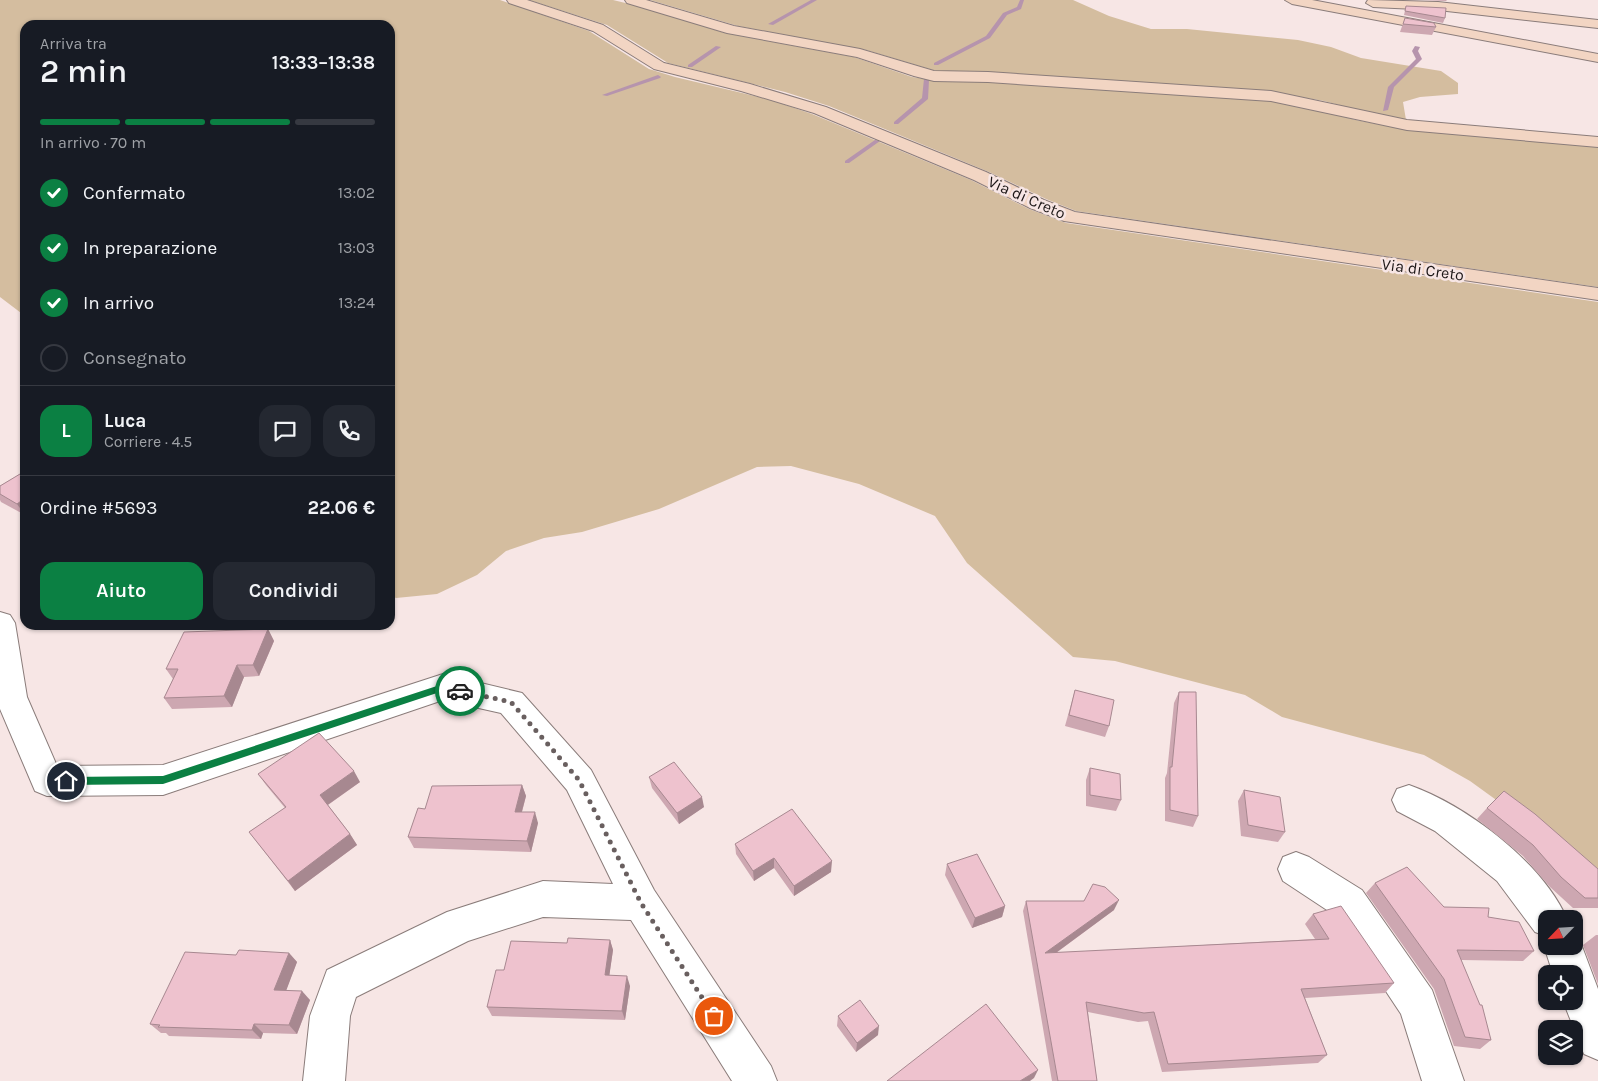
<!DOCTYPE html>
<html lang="it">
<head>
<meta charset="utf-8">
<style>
	body { margin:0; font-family:Karla,sans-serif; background:#242831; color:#f1f3f6; height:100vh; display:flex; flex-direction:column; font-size:19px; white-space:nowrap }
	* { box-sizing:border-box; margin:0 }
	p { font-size:16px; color:#9ea1a6 }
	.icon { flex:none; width:28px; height:28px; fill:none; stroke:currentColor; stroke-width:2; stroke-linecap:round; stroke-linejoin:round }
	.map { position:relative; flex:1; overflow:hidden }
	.drawer { position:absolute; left:20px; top:20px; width:375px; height:610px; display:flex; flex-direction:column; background:#171b24; border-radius:15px; box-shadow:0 1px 4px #0004 }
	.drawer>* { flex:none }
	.needle { width:32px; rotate:245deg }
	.controls { position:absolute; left:1538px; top:910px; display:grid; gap:10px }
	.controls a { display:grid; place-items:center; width:45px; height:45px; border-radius:10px; background:#171b24; box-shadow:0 1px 4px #0004; font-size:25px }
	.pin { position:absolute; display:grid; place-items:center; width:42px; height:42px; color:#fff; margin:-21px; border:2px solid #fff; border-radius:50%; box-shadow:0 1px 5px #0007 }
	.courier { position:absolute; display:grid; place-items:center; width:50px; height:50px; margin:-25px; border:4px solid #0b8043; border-radius:50%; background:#fff; color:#222; box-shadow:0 1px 6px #0007 }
	.headline em { font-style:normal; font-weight:600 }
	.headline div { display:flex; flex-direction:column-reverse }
	.headline { display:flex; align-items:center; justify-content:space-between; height:85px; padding:0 20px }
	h1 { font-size:32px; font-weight:600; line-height:38px }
	.bar { display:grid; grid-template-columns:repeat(4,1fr); gap:8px 5px; align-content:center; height:60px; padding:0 20px }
	.bar i { height:6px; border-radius:4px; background:#363941 }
	.bar .active { background:#0b8043 }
	.bar p { grid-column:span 4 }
	.line { display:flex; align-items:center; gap:12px; padding:0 20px; border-top:1px solid #363941 }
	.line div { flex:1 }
	.round { display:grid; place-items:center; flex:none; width:52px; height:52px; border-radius:15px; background:#242831 }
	ol { padding:0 20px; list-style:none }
	li { display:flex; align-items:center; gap:15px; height:55px }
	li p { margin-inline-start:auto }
	li .icon { padding:5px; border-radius:50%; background:#0b8043; color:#fff; stroke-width:4 }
	li:last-child { color:#9ea1a6 }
	li i { width:28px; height:28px; border:2px solid #363941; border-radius:50% }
	.action { display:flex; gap:10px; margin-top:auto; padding:10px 20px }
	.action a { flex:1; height:58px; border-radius:15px; background:#0b8043; color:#fff; font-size:20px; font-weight:600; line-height:58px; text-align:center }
	.action a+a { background:#242831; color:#f1f3f6 }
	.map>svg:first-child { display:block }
	.green { fill:#d4bd9f }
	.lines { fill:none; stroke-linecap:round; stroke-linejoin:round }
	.stream { fill:#b694ad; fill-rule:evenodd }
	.street-casing { stroke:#8a7c7a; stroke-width:2 }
	.secondary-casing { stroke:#8a7c7a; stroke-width:2 }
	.street { fill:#fff; fill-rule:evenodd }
	.secondary { fill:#f2d5c3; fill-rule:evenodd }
	.wall { fill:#cda7b1 }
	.shaded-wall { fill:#a78890 }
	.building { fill:#eec2ce; stroke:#a78890 }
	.route { fill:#0b8043 }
	.done { stroke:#695f5f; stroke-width:5; stroke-dasharray:0 9 }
	.labels { text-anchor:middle; stroke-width:5; stroke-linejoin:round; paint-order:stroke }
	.far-street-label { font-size:16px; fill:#1d1717; stroke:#f7e6e5 }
</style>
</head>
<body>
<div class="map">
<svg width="1598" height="1081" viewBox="0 0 1598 1081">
	<rect width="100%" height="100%" fill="#f7e6e5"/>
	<!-- green -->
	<g class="green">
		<polygon points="0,0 500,0 589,31 649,69 675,77 771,100 812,114 971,180 1029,209 1066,223 1598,302 1598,882 1560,846 1470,781 1424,755 1282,717 1245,695 1115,661 1073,657 967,563 935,516 859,484 791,466 757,467 659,509 582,532 544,538 506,551 477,575 437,594 396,598 390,595 390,25 25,25 25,316 0,297"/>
		<polygon points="529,0 613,0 646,8 725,33 854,57 912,77 932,80 988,82 1270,101 1317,109 1356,120 1407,130 1598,147 1598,287 1076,211 1046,199 989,172 829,106 785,92 668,63 607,25"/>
		<polygon points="650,0 1073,0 1109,16 1151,29 1187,29 1298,40 1331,47 1361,58 1441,71 1458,83 1458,94 1420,97 1403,102 1406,120 1362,111 1324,101 1271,92 987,73 936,71 866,50 738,26"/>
	</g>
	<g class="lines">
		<!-- stream -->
		<g class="stream">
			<polygon points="811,0 817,0 773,25 768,24"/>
			<polygon points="1020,0 1024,0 1021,9 1007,15 990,38 938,65 934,65 934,63 986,36 1003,13 1017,7"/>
			<polygon points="716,46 721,47 692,67 688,67 688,65"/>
			<polygon points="1415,46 1420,47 1418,51 1422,59 1394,87 1388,110 1383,111 1388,87 1416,59 1412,51"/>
			<polygon points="658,75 661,77 660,78 607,96 602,95"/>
			<polygon points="924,79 929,80 928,99 898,124 894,124 894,122 922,98"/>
			<polygon points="875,140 880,141 849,163 845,163 845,161"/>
		</g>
		<!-- street casing -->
		<g class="street-casing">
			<g id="street">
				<polygon points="0,612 10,615 15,623 27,697 57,766 163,765 443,674 522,693 591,770 654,890 771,1066 777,1081 732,1081 631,920 543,917 468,941 356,997 350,1016 345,1081 303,1081 310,1016 327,970 447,912 543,881 613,884 567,790 501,713 443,700 163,795 47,796 35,791 0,709"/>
				<path d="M1409 785C1466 805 1543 863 1567 919H1546V936L1535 932 1497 881 1435 831 1397 811 1392 800 1397 789Z"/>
				<polygon points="1296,852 1309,857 1362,890 1432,990 1464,1081 1422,1081 1401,1014 1336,916 1283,881 1278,869 1283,857"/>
				<polygon points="1574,932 1577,933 1598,989 1598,1060 1584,1054 1563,1001 1574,1001 1574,974 1553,974 1544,946 1546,940 1546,946 1574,946"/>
			</g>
		</g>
		<!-- secondary casing -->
		<g class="secondary-casing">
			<g id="secondary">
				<polygon points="507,0 527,0 603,25 664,63 750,84 826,107 986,172 1044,200 1075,212 1598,288 1598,300 1064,221 1030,208 974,180 814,113 741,91 654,69 593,31 509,3"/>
				<polygon points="625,0 646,0 734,26 860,49 934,71 988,72 1271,91 1407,120 1598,137 1598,147 1407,130 1271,101 988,82 934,81 914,76 857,57 727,33 627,3"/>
				<polygon points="1285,0 1312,0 1598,54 1598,62 1292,4"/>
				<polygon points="1368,0 1438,2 1598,20 1598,28 1438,10 1373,7 1366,3"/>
			</g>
		</g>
		<!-- street -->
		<use href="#street" class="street"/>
		<!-- secondary -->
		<use href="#secondary" class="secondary"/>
	</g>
	<!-- wall -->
	<g class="wall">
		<polygon points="1424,0 1447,0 1446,1"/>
		<polygon points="1406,6 1445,18 1443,23 1404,15"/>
		<polygon points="1405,18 1436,27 1432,35 1400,32"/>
		<polygon points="25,471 25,515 1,502 0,500 0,486"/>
		<polygon points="268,629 274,641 259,676 244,677 232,707 172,709 164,698 173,679 166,669"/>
		<polygon points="1075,690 1109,726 1105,737 1065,726"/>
		<polygon points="1179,692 1198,816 1193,827 1165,821 1165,778 1167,773 1174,703"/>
		<polygon points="1090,768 1121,800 1116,811 1086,806 1086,780"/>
		<polygon points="258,774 360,782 328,805 350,834 357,845 295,891 249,832 285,808 266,785"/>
		<polygon points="649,777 704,807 679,824 652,788"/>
		<polygon points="522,785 526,796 522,812 538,823 531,852 414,848 408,837 425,809"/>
		<polygon points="1244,790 1285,832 1278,842 1241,836 1238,801"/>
		<polygon points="1487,808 1598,869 1598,908 1573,908 1550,887 1523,856 1477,819"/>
		<polygon points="735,844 831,872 794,896 774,868 754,881 736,854"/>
		<polygon points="947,864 1005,906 1002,917 972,928 945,875"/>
		<polygon points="1375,883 1444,907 1488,917 1534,951 1523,961 1461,960 1491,1040 1480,1049 1454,1046 1434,989 1366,893"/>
		<polygon points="1026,901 1084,901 1114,910 1056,953 1315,939 1305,924 1313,914 1394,983 1385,993 1305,998 1327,1055 1318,1063 1162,1072 1148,1021 1138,1022 1088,1012 1097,1081 1052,1081 1023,911"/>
		<polygon points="1596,935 1598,935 1598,984 1583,945"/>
		<polygon points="610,940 613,950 609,976 630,986 625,1020 492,1016 487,1007 504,970 567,943"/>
		<polygon points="289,953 297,962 286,990 310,1000 297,1034 263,1033 261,1039 169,1036 166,1033 161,1033 150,1024 236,955"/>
		<polygon points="838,1016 878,1035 856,1052 837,1026"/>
	</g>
	<!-- shaded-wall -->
	<g class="shaded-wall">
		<polygon points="25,498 25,515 17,504"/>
		<polygon points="268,629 274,641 259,676 253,665"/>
		<polygon points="237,665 244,677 232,707 224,696"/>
		<polygon points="354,771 360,782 326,806 320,795"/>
		<polygon points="522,785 526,796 519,822 515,812"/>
		<polygon points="702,797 704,807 679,824 677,813"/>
		<polygon points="535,812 538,823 531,852 527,841"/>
		<polygon points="350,834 357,845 295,891 288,881"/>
		<polygon points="774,858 774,868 754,881 753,871"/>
		<polygon points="832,861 831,872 794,896 794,886"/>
		<polygon points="1119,900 1114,910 1042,963 1045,953"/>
		<polygon points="1005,906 1002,917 972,928 975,918"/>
		<polygon points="610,940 613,950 608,985 605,975"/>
		<polygon points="289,953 297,962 283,999 274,990"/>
		<polygon points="627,976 630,986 625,1020 622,1011"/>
		<polygon points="302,991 310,1000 297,1034 289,1025"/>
		<polygon points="254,1024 263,1033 261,1039 252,1030"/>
		<polygon points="879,1026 878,1035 856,1052 857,1043"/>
		<polygon points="1038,1070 1034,1078 1030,1081 1020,1081"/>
	</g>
	<!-- building -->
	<g class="building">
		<polygon points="1406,6 1446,8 1445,18 1405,11"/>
		<polygon points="1405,18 1434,23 1436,27 1403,24"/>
		<polygon points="25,471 25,498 17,504 0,494 0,486"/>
		<polygon points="268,629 253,665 237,665 224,696 164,698 178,669 166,669 184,632"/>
		<polygon points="1075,690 1114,700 1109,726 1069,715"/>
		<polygon points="1179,692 1196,692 1198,816 1170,810 1170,767 1172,767"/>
		<polygon points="319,733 354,771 320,795 350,834 288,881 249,832 286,807 258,774"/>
		<polygon points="674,762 702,797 677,813 649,777"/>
		<polygon points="1090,768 1120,774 1121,800 1090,795"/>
		<polygon points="522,785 515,812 535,812 527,841 408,837 418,808 425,809 432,786"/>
		<polygon points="1244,790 1280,797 1285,832 1248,825"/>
		<polygon points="1504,791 1535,814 1598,869 1598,898 1585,898 1561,877 1533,845 1487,808"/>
		<polygon points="792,809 832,861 794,886 774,858 753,871 735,844"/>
		<polygon points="977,854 1005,906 975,918 947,864"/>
		<polygon points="1407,867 1444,907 1489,908 1488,917 1519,922 1534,951 1457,950 1480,1005 1482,1005 1491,1040 1465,1037 1444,979 1375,883"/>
		<polygon points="1093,884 1105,887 1119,900 1045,953 1329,939 1313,914 1341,906 1394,983 1301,989 1327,1055 1168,1064 1154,1012 1144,1013 1086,1002 1097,1081 1058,1081 1026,901 1084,901"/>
		<polygon points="568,938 610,940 605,975 627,976 622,1011 487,1007 496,970 504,970 511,941 567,943"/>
		<polygon points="239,950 289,953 274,990 302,991 289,1025 254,1024 252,1030 158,1027 160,1025 150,1024 185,952 236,955"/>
		<polygon points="860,1000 879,1026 857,1043 838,1016"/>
		<polygon points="986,1004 1038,1070 1020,1081 887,1081"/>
	</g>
	<!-- route -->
	<polygon class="route" points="443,684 464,688 465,691 460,695 443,691 163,784 66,785 61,781 66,777 163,776"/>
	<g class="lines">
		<!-- done -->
		<polyline class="done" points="460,691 511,702 579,780 641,903 714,1016"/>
	</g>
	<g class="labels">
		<!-- far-street labels -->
		<g class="far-street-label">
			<text transform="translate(1027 197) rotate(24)" y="6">Via di Creto</text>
			<text transform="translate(1423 269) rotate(8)" y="6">Via di Creto</text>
		</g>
	</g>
</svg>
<div class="controls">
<a><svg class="needle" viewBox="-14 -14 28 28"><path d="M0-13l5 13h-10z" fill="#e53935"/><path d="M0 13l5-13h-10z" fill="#9ea1a6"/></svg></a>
<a><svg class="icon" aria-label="locate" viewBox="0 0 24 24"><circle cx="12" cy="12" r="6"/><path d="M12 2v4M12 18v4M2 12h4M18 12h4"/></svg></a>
<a><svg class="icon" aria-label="layers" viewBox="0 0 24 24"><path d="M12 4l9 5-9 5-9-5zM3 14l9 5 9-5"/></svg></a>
</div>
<div class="pin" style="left:714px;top:1016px;background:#ea580c"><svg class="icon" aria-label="bag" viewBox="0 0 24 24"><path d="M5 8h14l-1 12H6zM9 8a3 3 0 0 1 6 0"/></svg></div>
<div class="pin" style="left:66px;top:781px;background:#1f2937"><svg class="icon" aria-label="home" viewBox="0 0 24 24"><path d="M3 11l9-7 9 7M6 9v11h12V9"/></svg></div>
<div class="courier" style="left:460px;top:691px"><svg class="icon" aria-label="car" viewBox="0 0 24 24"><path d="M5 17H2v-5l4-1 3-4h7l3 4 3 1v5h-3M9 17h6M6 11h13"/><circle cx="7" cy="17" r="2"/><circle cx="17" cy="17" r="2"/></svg></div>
<section class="drawer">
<div class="headline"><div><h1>2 min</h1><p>Arriva tra</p></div><em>13:33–13:38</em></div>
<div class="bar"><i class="active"></i><i class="active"></i><i class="active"></i><i></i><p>In arrivo · 70 m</p></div>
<ol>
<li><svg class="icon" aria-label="check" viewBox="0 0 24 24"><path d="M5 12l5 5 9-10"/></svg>Confermato<p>13:02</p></li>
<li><svg class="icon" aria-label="check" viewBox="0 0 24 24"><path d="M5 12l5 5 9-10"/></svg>In preparazione<p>13:03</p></li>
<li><svg class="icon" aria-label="check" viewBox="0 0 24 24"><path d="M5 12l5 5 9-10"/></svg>In arrivo<p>13:24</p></li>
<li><i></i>Consegnato</li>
</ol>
<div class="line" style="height:90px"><b class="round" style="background:#0b8043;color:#fff">L</b><div><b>Luca</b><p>Corriere · 4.5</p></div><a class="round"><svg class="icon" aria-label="chat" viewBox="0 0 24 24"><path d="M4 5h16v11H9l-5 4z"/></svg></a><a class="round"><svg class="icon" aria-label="phone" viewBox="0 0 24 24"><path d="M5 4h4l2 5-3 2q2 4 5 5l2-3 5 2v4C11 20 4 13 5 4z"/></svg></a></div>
<div class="line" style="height:65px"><div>Ordine #5693</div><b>22.06 €</b></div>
<div class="action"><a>Aiuto</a><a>Condividi</a></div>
</section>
</div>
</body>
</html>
